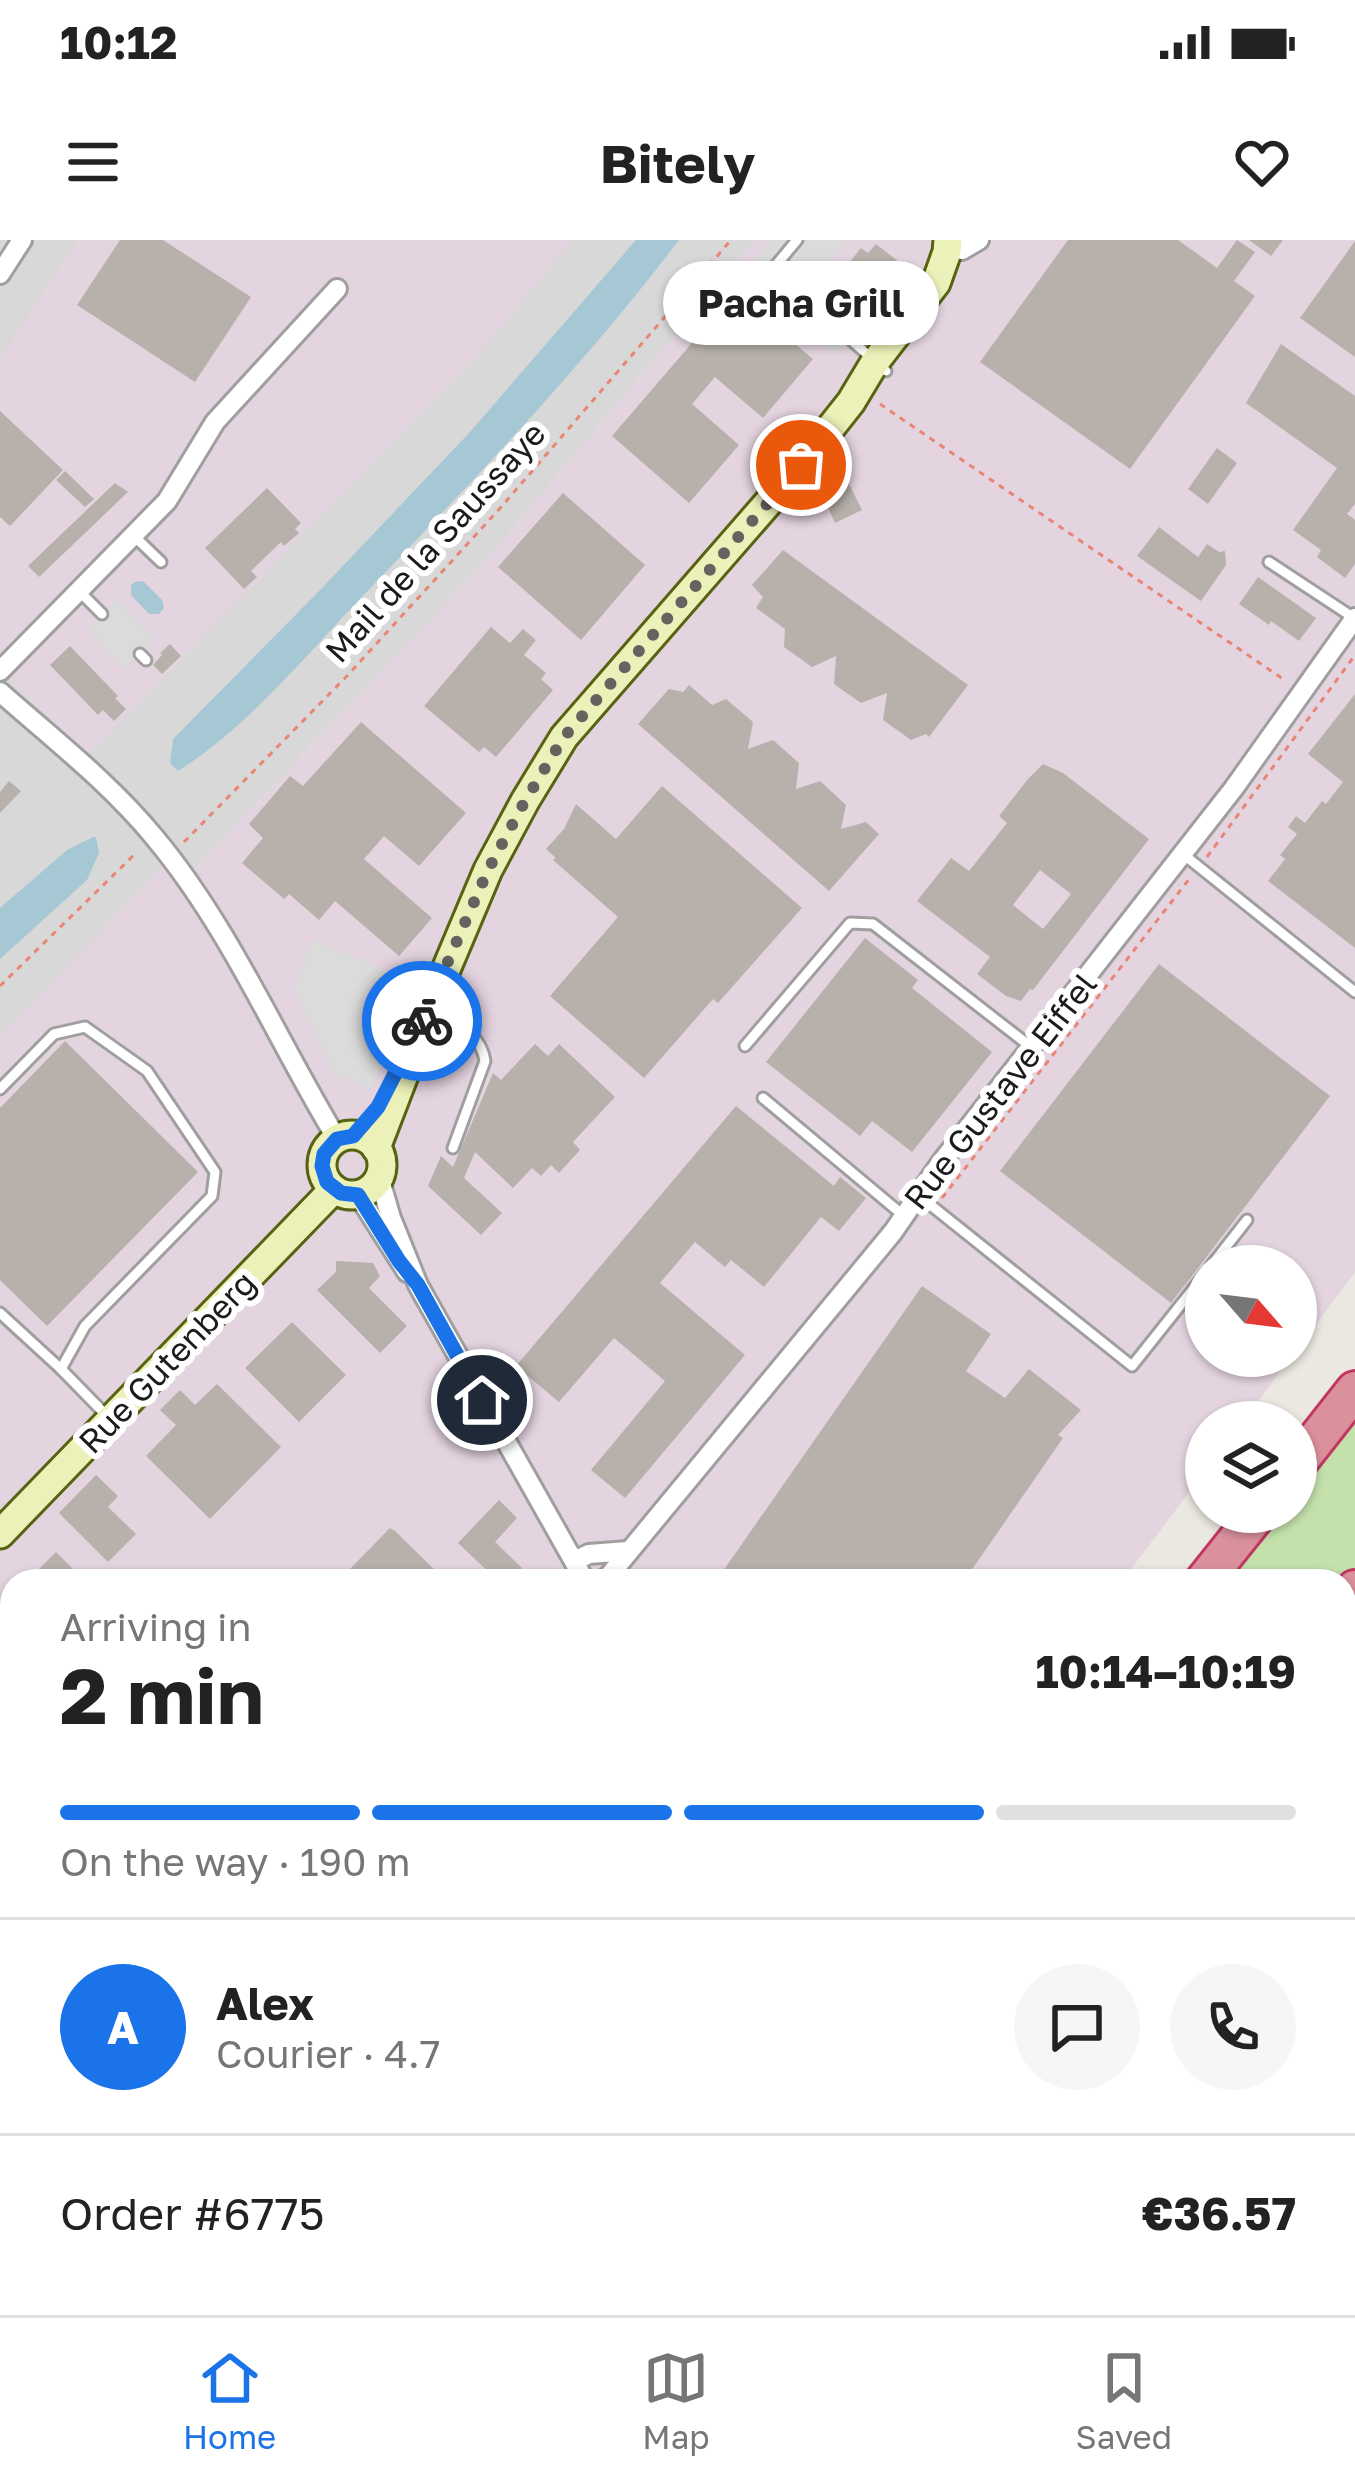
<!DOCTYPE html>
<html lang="en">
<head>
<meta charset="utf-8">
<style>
	body { margin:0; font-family:"Golos Text",sans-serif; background:#f6f6f6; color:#222; height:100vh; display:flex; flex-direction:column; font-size:45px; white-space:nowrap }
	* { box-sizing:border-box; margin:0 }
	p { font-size:39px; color:#767676 }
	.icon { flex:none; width:66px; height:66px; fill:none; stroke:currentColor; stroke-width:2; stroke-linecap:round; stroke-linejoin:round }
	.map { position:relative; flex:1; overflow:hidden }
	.details { position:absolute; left:0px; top:1329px; width:1356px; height:747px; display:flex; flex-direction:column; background:#fff; border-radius:36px 36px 0 0; box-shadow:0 3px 9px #0004 }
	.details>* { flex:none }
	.needle { width:78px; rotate:118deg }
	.tools { position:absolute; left:1185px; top:1005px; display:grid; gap:24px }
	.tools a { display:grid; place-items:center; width:132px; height:132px; border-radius:50%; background:#fff; box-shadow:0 3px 9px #0004; font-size:60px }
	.pin { position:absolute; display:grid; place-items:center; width:102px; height:102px; color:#fff; margin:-51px; border:6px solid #fff; border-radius:50%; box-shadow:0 3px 12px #0007 }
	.courier { position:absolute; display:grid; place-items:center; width:120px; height:120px; margin:-60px; border:9px solid #1a73e8; border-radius:50%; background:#fff; color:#222; box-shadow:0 3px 15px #0007 }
	.bubble { position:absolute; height:84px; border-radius:42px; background:#fff; box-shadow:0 3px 9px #0004; font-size:39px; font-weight:700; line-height:84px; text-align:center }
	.overview em { font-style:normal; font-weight:700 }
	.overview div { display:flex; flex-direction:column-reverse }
	.overview { display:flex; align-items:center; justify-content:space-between; height:204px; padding:0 60px }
	h1 { font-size:78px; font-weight:700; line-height:90px }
	.bar { display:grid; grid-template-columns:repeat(4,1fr); gap:18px 12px; align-content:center; height:144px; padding:0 60px }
	.bar i { height:15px; border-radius:9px; background:#e0e0e0 }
	.bar .current { background:#1a73e8 }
	.bar p { grid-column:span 4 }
	.line { display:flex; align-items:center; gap:30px; padding:0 60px; border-top:3px solid #e0e0e0 }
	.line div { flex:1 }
	.round { display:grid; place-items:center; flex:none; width:126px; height:126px; border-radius:63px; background:#f6f6f6 }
	.status { display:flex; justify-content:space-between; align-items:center; height:84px; padding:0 60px; background:#fff; direction:ltr }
	.status svg { height:33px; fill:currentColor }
	header { display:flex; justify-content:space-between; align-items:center; height:156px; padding:0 60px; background:#fff; font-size:54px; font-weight:700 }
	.menu { display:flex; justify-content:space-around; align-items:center; height:168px; border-top:3px solid #e0e0e0; background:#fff; font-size:33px; color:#767676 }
	.menu a { display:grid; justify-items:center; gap:6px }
	.menu .current { color:#1a73e8 }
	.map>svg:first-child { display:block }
	.residential { fill:#d9d8d8 }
	.industrial { fill:#e4d4e0 }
	.grass { fill:#c4e1ac }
	.forest { fill:#a6c69a }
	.parking { fill:#dbdbdb }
	.water { fill:#a6c8d4 }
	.building { fill:#b8b1ab; fill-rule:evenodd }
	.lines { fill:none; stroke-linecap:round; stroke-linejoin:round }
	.lane-casing { stroke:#9f9f9f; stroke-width:15 }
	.street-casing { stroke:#9f9f9f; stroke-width:24 }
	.secondary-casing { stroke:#576310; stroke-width:33 }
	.highway-casing { stroke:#c13761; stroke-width:42 }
	.path { stroke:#e98574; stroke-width:3; stroke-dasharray:6 6; stroke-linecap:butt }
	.lane { stroke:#fff; stroke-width:9 }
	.street { stroke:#fff; stroke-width:18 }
	.secondary { stroke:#ecf1b9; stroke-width:27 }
	.highway { stroke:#db919c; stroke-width:36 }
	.done { stroke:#646360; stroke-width:12; stroke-dasharray:0 21.6 }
	.route { stroke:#1a73e8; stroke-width:15 }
	.labels { text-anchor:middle; stroke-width:12; stroke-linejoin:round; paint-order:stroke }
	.street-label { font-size:33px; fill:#1b1b1b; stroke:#fff }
</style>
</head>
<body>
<div class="status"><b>10:12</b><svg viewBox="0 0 49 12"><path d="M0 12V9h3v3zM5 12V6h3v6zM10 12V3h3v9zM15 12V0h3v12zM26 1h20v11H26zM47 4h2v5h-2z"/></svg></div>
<header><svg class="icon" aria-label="menu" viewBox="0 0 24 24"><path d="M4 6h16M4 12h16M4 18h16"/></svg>Bitely<svg class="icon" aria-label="heart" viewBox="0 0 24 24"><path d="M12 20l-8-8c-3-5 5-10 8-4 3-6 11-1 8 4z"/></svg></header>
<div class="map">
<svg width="1355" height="2075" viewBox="0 0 1355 2075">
	<rect width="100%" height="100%" fill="#ebe8e1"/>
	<!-- residential -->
	<polygon class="residential" points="0,0 755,0 478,330 186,638 0,797"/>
	<!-- industrial -->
	<g class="industrial">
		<polygon points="78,0 572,0 484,108 89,514 0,431 0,119"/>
		<polygon points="755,0 1355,0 1355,1032 1296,1111 1296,1026 1206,1026 1206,1116 1292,1116 1242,1182 1206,1182 1206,1230 1122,1341 12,1341 12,2013 0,2010 0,797 171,618 187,637 478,330"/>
	</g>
	<!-- grass -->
	<g class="grass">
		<polygon points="1355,1167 1355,1330 1344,1345 1344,1341 1218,1341 1272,1272 1296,1272 1296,1241"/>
		<polygon points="819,2064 948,2064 944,2075 815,2075"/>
	</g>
	<!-- forest -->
	<polygon class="forest" points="1355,1388 1355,1586 1344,1565 1344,1403"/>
	<!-- parking -->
	<g class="parking">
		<polygon points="770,0 846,0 813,40 863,84 836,115 742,35"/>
		<polygon points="117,359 156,399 124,429 86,389"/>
		<polygon points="313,699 416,744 372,849 333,835 293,746"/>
	</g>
	<!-- water -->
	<g class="water">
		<path d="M636 0H679C582 128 468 246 357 362 302 420 245 489 178 531L170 523 173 499 321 349 470 192Z"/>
		<polygon points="143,341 162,360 164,368 159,374 149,374 131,355 131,345 135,342"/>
		<polygon points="93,597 96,597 99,613 87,640 0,719 0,668 67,610"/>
	</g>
	<!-- building -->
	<g class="building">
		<polygon points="120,0 163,0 251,57 195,142 77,65"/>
		<polygon points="1068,0 1178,0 1217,28 1237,0 1255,12 1234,41 1255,56 1130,229 980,122"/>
		<polygon points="1249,0 1283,0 1271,16"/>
		<polygon points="1355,1 1355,117 1300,78"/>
		<polygon points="876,4 899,22 891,32 893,34 867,65 836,39 861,8 868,13"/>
		<polygon points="735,53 813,119 763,178 715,137 692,164 739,205 689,263 612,196"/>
		<polygon points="1281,104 1355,156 1355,264 1347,274 1355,280 1355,324 1345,338 1317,317 1321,310 1293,290 1337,228 1246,163"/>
		<polygon points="0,171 63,230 10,286 0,277"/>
		<polygon points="1217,208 1237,223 1208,264 1188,249"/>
		<polygon points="65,231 94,259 85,267 56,240"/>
		<polygon points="848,242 862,270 835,283 824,259 832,250"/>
		<polygon points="115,243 128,252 39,337 28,326"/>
		<polygon points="267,248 301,283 295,289 299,293 284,306 281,302 251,331 257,337 244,349 205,308"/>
		<polygon points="563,253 645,325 581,400 498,327"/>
		<polygon points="1159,287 1198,317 1207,304 1219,312 1225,311 1226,325 1201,361 1137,316"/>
		<polygon points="783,310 968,445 929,497 926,494 911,500 883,480 887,453 861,463 834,444 836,416 812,427 784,407 785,389 756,368 763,357 752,345"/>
		<polygon points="1258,337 1316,378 1299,401 1271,381 1269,385 1239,364"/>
		<polygon points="491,387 510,403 523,389 536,400 524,415 546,433 541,439 553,450 496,517 484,507 479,512 424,466"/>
		<polygon points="170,404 181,416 162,434 153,425 162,415 160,413"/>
		<polygon points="70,406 118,456 115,458 126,469 114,481 103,470 98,475 50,425"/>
		<polygon points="689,445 712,465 726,459 753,482 748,509 773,500 799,523 796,549 820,541 846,565 841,589 866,582 879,594 829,651 638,484 669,449 683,452"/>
		<polygon points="1355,454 1355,708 1268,641 1285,619 1280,615 1297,594 1288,587 1296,576 1305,583 1322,561 1326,564 1343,542 1308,514"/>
		<polygon points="361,482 466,573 419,626 384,596 364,619 432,678 399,716 335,661 319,680 289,654 284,659 242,623 263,598 249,584 290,536 303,546"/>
		<path d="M1043 524 1063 533 1149 599 1033 750 1030 749 1021 761 1006 756 977 734 990 717 917 661 951 618 969 631 1007 583 999 576 1028 539ZM1040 630 1071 654 1043 689 1013 665Z"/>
		<polygon points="9,541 21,551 0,573 0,552"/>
		<polygon points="662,546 802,668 718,763 713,759 644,838 550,756 618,677 553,620 556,618 546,609 564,589 576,564 616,599"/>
		<polygon points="865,698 918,740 912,748 992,812 912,912 872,881 860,896 766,822"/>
		<polygon points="1159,724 1330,856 1171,1063 1000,931"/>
		<polygon points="65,801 198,932 47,1086 0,1040 0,868"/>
		<polygon points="535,804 548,816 559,804 615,857 573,902 580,910 559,933 551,925 541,936 532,928 513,948 475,912 464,938 502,973 481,995 428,946 441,916 453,927 493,833 501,840"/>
		<polygon points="736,866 834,946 840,937 866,958 839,991 821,977 764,1047 731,1020 725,1027 695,1002 660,1043 745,1115 625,1258 591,1230 665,1141 614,1098 559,1162 516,1126"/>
		<polygon points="336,1021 373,1023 380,1036 369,1048 407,1086 380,1113 317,1050 336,1032"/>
		<polygon points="922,1046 991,1094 966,1131 1005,1158 1029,1129 1081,1170 1058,1195 1063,1198 964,1341 716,1341"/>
		<polygon points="292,1082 346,1135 299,1182 245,1128"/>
		<polygon points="217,1144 281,1207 210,1279 146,1216 176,1185 160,1170 180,1150 195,1165"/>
		<polygon points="96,1235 118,1256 108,1267 136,1294 108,1322 59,1273"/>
		<polygon points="499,1260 517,1278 495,1302 522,1328 509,1341 498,1341 458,1303"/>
		<polygon points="390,1288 395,1291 446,1341 359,1341 349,1330"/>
		<polygon points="56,1312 85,1341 27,1341"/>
	</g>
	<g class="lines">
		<!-- lane casing -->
		<g class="lane-casing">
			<g id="lane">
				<polyline points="797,0 772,30 886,131"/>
				<polyline points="134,296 161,322"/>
				<polyline points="1269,322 1354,378"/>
				<polyline points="79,351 102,374"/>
				<polyline points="140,414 146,420"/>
				<polyline points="1183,614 1355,752"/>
				<path d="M435 768C457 782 481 794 485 821L453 908"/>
				<polyline points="745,806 850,683 873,684 1031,807"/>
				<polyline points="0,849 54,794 85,787 147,831 215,932 212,956 85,1086 61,1129"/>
				<polyline points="763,858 904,976"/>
				<polyline points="918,955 1132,1126 1206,1033"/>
				<polyline points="1211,1026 1247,980"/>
				<polyline points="0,1073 61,1129 107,1176"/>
				<polyline points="564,1341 581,1334"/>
				<polyline points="0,1677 12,1665"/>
				<polyline points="0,1766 12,1777"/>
				<polyline points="0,1834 12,1845"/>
			</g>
		</g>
		<!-- street casing -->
		<g class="street-casing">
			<g id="street">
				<polyline points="962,10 979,0"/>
				<polyline points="0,34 22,0"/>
				<polyline points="0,431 167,261 215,182 337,49"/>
				<path d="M0 452C53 499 110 543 155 598 230 688 277 800 337 899"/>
				<polyline points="379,937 391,978 418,1045 585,1341"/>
				<polyline points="358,955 407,1032"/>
				<polyline points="574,1321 589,1314 628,1311"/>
				<polyline points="601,1341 608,1337 893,992 940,924 1234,548 1355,378"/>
			</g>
		</g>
		<!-- secondary casing -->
		<g class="secondary-casing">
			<g id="secondary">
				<circle cx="352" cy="925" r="30"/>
				<polyline points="376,908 431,765 488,630 525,561 564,497 801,225 851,162 875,122 936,43 947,12 948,0"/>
				<polyline points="0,1294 334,949"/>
				<polyline points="0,2049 12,2053"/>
				<polyline points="55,2064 98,2075"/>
			</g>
		</g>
		<!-- highway casing -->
		<g class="highway-casing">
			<g id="highway">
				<polyline points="1296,1225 1355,1150"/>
				<polyline points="1204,1341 1259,1272"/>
				<polyline points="1344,1364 1355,1349"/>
				<polyline points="754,2064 762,2075"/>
				<polyline points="1056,2064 1061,2075"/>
				<polyline points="527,2075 546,2064"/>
				<polyline points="622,2075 631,2064"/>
				<polyline points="804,2075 808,2064"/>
				<polyline points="954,2075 958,2064"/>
			</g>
		</g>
		<!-- path -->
		<g class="path">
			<polyline points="880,164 1286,441"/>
			<polyline points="184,602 347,436 502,266 731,0"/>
			<polyline points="1207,617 1355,415"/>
			<polyline points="0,746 137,612"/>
			<polyline points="942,958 1190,638"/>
		</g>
		<!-- lane -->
		<use href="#lane" class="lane"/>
		<!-- street -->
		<use href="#street" class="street"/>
		<!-- secondary -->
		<use href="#secondary" class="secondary"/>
		<!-- highway -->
		<use href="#highway" class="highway"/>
	</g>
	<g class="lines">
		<!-- done -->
		<polyline class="done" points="422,781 488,630 525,561 564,497 801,225"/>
		<!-- route -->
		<polyline class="route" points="422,781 378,867 353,896 337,899 324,914 322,926 327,942 341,953 358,955 399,1021 418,1045 482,1160"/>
	</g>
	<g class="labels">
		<!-- street labels -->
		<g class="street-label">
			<text transform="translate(435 302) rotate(-48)" y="12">Mail de la Saussaye</text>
			<text transform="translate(1000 851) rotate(-52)" y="12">Rue Gustave Eiffel</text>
			<text transform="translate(167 1122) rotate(-46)" y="12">Rue Gutenberg</text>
		</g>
	</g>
</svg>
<div class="tools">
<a><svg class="needle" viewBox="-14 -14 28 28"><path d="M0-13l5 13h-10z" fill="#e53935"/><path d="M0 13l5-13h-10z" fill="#767676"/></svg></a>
<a><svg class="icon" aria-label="layers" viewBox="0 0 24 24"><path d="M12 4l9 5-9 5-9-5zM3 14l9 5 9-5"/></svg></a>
</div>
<div class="pin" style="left:801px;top:225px;background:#ea580c"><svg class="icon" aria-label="bag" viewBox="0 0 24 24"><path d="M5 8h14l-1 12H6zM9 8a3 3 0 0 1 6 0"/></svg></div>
<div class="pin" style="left:482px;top:1160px;background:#1f2937"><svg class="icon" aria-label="home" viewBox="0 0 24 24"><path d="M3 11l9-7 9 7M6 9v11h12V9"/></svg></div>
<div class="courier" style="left:422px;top:781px"><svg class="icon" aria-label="bike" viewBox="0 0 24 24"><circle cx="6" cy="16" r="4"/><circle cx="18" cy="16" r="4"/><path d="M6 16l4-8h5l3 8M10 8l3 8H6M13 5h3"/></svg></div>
<div class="bubble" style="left:663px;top:21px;width:276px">Pacha Grill</div>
<section class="details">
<div class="overview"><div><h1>2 min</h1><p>Arriving in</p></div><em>10:14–10:19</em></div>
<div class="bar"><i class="current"></i><i class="current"></i><i class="current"></i><i></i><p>On the way · 190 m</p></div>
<div class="line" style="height:216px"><b class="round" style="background:#1a73e8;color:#fff">A</b><div><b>Alex</b><p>Courier · 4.7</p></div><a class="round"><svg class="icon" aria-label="chat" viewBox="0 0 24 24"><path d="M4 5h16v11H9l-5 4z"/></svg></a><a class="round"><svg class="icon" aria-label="phone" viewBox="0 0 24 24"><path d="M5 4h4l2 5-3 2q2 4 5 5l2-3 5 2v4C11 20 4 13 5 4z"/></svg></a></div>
<div class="line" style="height:156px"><div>Order #6775</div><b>€36.57</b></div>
</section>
</div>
<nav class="menu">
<a class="current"><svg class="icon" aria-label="home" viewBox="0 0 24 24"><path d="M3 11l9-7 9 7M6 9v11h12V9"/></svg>Home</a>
<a><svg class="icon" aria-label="map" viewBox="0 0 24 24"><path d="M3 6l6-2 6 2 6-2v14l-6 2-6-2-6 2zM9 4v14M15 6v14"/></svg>Map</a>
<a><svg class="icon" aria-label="saved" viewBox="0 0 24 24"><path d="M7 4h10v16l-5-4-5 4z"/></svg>Saved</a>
</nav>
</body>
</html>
